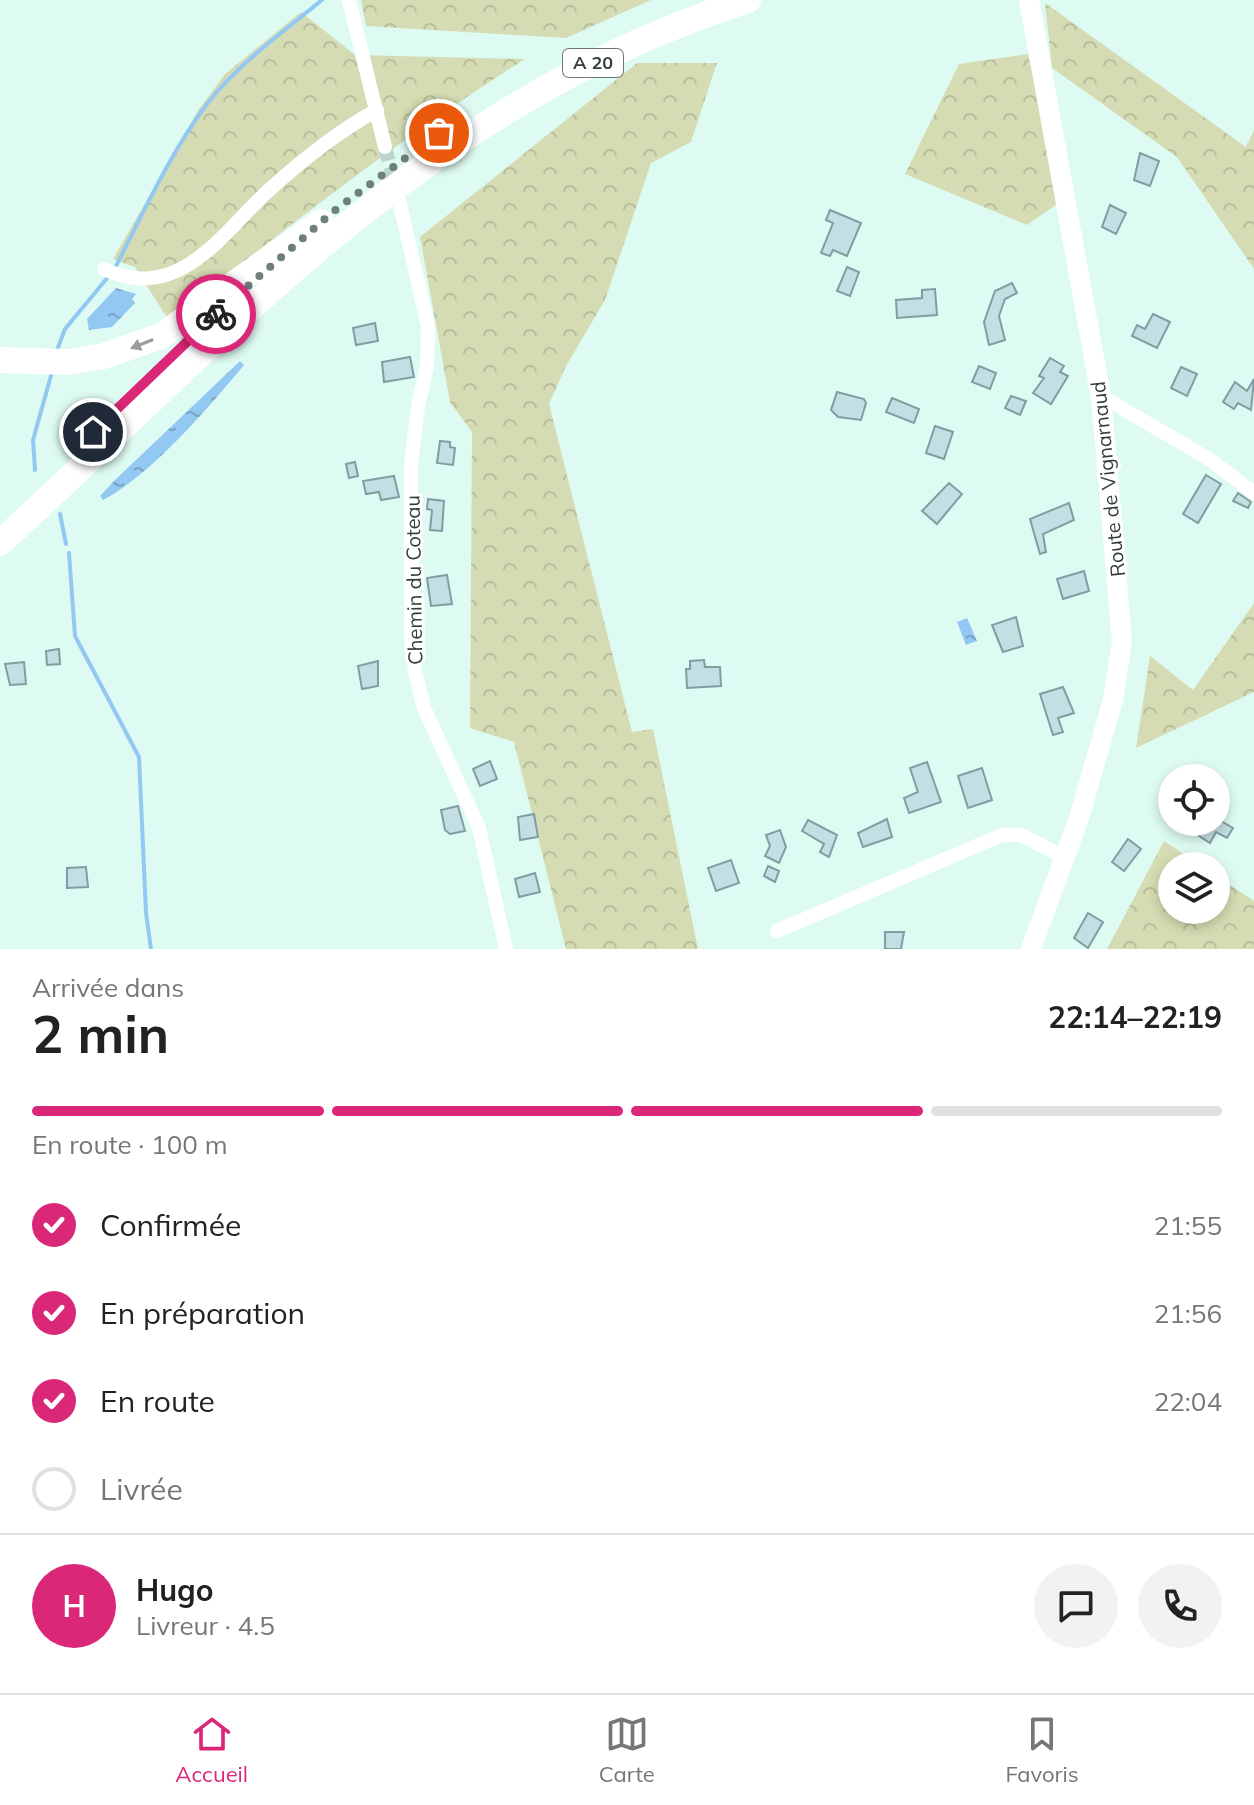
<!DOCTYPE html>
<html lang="fr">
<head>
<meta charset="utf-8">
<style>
	body { margin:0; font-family:Mulish,sans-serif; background:#f2f2f2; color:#222; height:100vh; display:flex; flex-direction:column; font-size:30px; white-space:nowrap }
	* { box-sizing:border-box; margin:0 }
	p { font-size:26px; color:#767676 }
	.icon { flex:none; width:44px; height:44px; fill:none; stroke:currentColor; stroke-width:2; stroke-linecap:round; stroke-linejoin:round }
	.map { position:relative; height:949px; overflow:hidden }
	.drawer { display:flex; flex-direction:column; background:#fff; flex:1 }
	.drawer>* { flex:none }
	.tools { position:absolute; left:1158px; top:764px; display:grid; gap:16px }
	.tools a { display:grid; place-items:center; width:72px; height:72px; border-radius:50%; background:#fff; box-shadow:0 4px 12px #0003; font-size:40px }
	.pin { position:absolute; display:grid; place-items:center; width:68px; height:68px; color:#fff; margin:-34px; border:4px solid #fff; border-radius:50%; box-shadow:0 2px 8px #0007 }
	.courier { position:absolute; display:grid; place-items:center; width:80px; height:80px; margin:-40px; border:6px solid #db2777; border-radius:50%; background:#fff; color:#222; box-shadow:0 2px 10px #0007 }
	.head em { font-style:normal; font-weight:700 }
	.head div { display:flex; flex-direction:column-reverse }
	.head { display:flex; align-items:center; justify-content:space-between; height:136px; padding:0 32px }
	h1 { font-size:52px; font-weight:700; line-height:60px }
	.bar { display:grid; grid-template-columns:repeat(4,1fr); gap:12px 8px; align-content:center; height:96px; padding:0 32px }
	.bar i { height:10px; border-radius:6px; background:#e0e0e0 }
	.bar .current { background:#db2777 }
	.bar p { grid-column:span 4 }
	.line { display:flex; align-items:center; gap:20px; padding:0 32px; border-top:2px solid #e0e0e0 }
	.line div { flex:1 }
	.round { display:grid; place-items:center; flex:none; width:84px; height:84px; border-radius:42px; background:#f2f2f2 }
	ol { padding:0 32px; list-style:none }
	li { display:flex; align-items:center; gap:24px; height:88px }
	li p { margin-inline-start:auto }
	li .icon { padding:8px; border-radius:50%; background:#db2777; color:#fff; stroke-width:4 }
	li:last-child { color:#767676 }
	li i { width:44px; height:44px; border:4px solid #e0e0e0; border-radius:50% }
	.dock { display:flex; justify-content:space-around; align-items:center; height:112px; border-top:2px solid #e0e0e0; background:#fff; font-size:22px; color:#767676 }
	.dock a { display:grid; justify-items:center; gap:4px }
	.dock .current { color:#db2777 }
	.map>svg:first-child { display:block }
	.forest { fill:url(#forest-crowns) }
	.water { fill:url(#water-ripples) }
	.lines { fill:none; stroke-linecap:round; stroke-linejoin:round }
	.stream { stroke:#92c8f1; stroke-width:4 }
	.building { fill:#c3dfe4; stroke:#829da1; stroke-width:2 }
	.street-tunnel { stroke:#bcd5ce; stroke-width:14; stroke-dasharray:14 7; stroke-linecap:butt }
	.street { stroke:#fff; stroke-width:14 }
	.secondary { stroke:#fff; stroke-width:20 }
	.highway { stroke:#fff; stroke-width:26 }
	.oneway { fill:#999e9d }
	.done { stroke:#6f807b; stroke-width:8; stroke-dasharray:0 14.4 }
	.route { stroke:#db2777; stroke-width:10 }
	.labels { text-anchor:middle; stroke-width:6; stroke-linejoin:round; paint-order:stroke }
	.shield { fill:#fff; stroke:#707876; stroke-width:2 }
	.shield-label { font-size:18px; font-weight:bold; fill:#333e3b }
	.street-label { font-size:20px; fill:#333e3b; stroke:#fff }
</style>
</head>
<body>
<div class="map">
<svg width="1254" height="949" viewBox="0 0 1254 949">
	<defs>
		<pattern id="forest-crowns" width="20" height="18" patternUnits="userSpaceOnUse" patternTransform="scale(2)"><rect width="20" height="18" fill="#d5dcb3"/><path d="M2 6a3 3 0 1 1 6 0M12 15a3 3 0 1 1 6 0" fill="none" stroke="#b7be9b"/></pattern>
		<pattern id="water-ripples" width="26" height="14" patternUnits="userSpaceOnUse" patternTransform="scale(2)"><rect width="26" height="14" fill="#92c8f1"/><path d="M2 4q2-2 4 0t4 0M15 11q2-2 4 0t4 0" fill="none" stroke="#78a4c4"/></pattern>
	</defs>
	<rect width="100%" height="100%" fill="#defbf3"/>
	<!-- forest -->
	<g class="forest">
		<polygon points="361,0 651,0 566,38 366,26"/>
		<polygon points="1045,3 1246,147 1254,130 1254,269 1177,157 1052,68"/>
		<path d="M301 12 355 55 525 59C400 138 285 229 169 321L135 267 113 259 199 109 225 74Z"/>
		<polygon points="1028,54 1057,179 1057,204 1027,225 905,174 959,64"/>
		<polygon points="637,63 717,63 691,142 651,163 605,300 566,366 549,404 632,732 653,729 698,949 566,949 514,742 470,728 472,432 450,402 420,237"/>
		<polygon points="1254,603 1254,692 1136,748 1150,656 1193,690"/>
		<polygon points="1164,841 1202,866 1172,866 1172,910 1216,910 1216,876 1254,901 1254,949 1107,949"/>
	</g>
	<!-- water -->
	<g class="water">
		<polygon points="116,288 136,294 132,299 135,303 112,327 89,330 87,319"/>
		<path d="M240 361 244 365C209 407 152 474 103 500L100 496 115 480Z"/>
		<polygon points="967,618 977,641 966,645 957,622"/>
	</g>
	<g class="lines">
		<!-- stream -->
		<g class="stream">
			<path d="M116 266C144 212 170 153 207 104 238 64 283 32 322 0"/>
			<polyline points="57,350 65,329 108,277"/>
			<polyline points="35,470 33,440 52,372"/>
			<polyline points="60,514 66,544"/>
			<polyline points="69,553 75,636 139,757 146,913 151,949"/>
		</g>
	</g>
	<!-- building -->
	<g class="building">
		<polygon points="1140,153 1159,161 1150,186 1134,180"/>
		<polygon points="1110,205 1126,213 1116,234 1102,227"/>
		<polygon points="830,210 861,223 847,256 833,250 830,256 821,253 833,223 826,220"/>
		<polygon points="847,267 859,272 850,296 837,291"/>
		<polygon points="1012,283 1017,293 1005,299 999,316 1005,340 989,345 984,322 995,291"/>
		<polygon points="935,289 937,315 897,318 896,300 922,298 922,290"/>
		<polygon points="1153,314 1170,322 1157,348 1132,336 1137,325 1145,329"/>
		<polygon points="375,323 378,341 356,345 353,328"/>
		<polygon points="410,357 414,377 384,382 382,362"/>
		<polygon points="1050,358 1064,366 1060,372 1068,376 1051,404 1033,393 1044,378 1039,376"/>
		<polygon points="979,366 996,373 990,389 972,382"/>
		<polygon points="1181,367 1197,374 1187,396 1171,388"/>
		<polygon points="1254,379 1251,410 1238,403 1234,409 1223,402 1235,382 1247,391"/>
		<polygon points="837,392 864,399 866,403 861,420 838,417 831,410"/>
		<polygon points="1011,396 1026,401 1020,415 1005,408"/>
		<polygon points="892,398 919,409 914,423 886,412"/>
		<polygon points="935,426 953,432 944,459 926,453"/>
		<polygon points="440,441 450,442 450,447 455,448 453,465 437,463"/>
		<polygon points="355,462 358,476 349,478 346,464"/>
		<polygon points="1206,475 1221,484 1198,523 1183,514"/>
		<polygon points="394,476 399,497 381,500 379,492 366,494 363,481"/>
		<polygon points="949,483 962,494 937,524 922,511"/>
		<polygon points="1238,493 1251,502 1248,508 1233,501"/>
		<polygon points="428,499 444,501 442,531 430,530 432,510 427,509"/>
		<polygon points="1069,503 1074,520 1043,534 1046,552 1040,554 1030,519"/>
		<polygon points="1084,571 1089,591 1063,599 1057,579"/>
		<polygon points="447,575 452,604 431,606 427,578"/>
		<polygon points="1016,617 1023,646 1003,652 992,625"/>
		<polygon points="59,649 60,664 47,665 46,651"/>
		<polygon points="704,660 705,667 720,667 721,686 687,688 686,669 690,669 690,661"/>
		<polygon points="378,661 378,686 362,689 358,666"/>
		<polygon points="24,662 26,684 10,685 5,664"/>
		<polygon points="1063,687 1074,713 1058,718 1063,732 1053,735 1040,694"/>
		<polygon points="490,761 497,779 480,786 473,769"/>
		<polygon points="927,762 941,802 909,813 904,798 918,792 910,768"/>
		<polygon points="982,768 992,800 968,808 958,776"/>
		<polygon points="458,806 465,831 450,834 445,830 441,810"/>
		<polygon points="534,814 538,837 520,840 518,817"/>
		<polygon points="1216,818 1233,828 1227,838 1216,832 1210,843 1199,836 1206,826 1200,822 1216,822"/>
		<polygon points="887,819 892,837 863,847 858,833"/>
		<polygon points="808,820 837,835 829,857 820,852 824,844 802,831"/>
		<polygon points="780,830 786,847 779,863 765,856 770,846 766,835"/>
		<polygon points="1128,839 1141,849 1124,871 1112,862"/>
		<polygon points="731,860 739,883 716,891 708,868"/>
		<polygon points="768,866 779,871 775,882 764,876"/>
		<polygon points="86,867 88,887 67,888 67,868"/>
		<polygon points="535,873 540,892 519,897 515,879"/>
		<polygon points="1088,913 1103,922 1088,948 1074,938"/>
		<polygon points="885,932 904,932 901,949 885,949"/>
	</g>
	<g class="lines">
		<!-- street-tunnel -->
		<polyline class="street-tunnel" points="385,147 397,193"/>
		<!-- street -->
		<g class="street">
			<polyline points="349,0 385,147"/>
			<polyline points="399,200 428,326 427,366 418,406 411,465 411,637 415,671 424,708 479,828 506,949"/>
			<path d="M104 269C125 279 146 282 169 274 209 260 237 219 268 191 302 160 337 132 377 110"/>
			<polyline points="1101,396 1209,459 1254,493"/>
			<polyline points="777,931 1002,835 1021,835 1064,857"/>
		</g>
		<!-- secondary -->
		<polyline class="secondary" points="1029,0 1101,396 1122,641 1113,700 1079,818 1031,949"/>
		<!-- highway -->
		<g class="highway">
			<polyline points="0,360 68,362 104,356 161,336 321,222"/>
			<path d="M0 543C238 325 429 102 748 0"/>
		</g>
	</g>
	<!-- one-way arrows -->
	<defs><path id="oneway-solid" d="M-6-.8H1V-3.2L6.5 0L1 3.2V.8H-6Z" transform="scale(2)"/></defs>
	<use class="oneway" href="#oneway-solid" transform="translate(142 344) rotate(158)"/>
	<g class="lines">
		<!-- done -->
		<polyline class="done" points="216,314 334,211 439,133"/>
		<!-- route -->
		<polyline class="route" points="93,432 216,314"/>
	</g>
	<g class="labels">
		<!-- shield labels -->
		<rect class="shield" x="563" y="49" width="60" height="28" rx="6"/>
		<g class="shield-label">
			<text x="593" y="69">A 20</text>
		</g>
		<!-- street labels -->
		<g class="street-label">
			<text transform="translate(1108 479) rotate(-96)" y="7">Route de Vignarnaud</text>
			<text transform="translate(414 580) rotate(-91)" y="7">Chemin du Coteau</text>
		</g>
	</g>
</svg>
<div class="tools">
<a><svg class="icon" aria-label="locate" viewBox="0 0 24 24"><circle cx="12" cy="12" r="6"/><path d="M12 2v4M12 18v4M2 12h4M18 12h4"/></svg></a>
<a><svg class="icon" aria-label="layers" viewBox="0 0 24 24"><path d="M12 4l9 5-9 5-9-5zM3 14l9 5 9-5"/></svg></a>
</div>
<div class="pin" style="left:439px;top:133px;background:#ea580c"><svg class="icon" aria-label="bag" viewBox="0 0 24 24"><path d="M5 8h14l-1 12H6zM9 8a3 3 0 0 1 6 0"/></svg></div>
<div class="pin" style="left:93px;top:432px;background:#1f2937"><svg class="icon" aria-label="home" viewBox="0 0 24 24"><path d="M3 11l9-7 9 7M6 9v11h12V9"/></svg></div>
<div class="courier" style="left:216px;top:314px"><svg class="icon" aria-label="bike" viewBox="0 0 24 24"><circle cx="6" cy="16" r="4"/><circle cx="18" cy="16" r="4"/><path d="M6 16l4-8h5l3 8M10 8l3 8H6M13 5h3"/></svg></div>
</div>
<section class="drawer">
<div class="head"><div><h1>2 min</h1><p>Arrivée dans</p></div><em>22:14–22:19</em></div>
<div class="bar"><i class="current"></i><i class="current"></i><i class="current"></i><i></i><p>En route · 100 m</p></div>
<ol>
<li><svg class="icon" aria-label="check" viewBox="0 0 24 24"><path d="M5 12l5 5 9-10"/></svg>Confirmée<p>21:55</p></li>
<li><svg class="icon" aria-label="check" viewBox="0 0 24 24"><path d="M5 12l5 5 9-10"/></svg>En préparation<p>21:56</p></li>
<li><svg class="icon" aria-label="check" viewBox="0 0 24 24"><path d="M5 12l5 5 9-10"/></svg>En route<p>22:04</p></li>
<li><i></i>Livrée</li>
</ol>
<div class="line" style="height:144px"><b class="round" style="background:#db2777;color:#fff">H</b><div><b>Hugo</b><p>Livreur · 4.5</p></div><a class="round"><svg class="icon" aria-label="chat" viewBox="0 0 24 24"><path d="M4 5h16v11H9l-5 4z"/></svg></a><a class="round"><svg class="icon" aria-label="phone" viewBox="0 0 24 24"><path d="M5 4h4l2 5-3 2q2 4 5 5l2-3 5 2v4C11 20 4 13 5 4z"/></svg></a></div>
</section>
<nav class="dock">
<a class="current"><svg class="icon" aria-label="home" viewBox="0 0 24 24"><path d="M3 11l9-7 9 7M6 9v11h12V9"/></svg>Accueil</a>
<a><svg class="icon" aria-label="map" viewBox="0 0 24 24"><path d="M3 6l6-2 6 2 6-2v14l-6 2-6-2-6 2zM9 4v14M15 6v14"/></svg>Carte</a>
<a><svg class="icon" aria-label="saved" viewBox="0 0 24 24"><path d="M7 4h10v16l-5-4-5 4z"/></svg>Favoris</a>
</nav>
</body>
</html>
